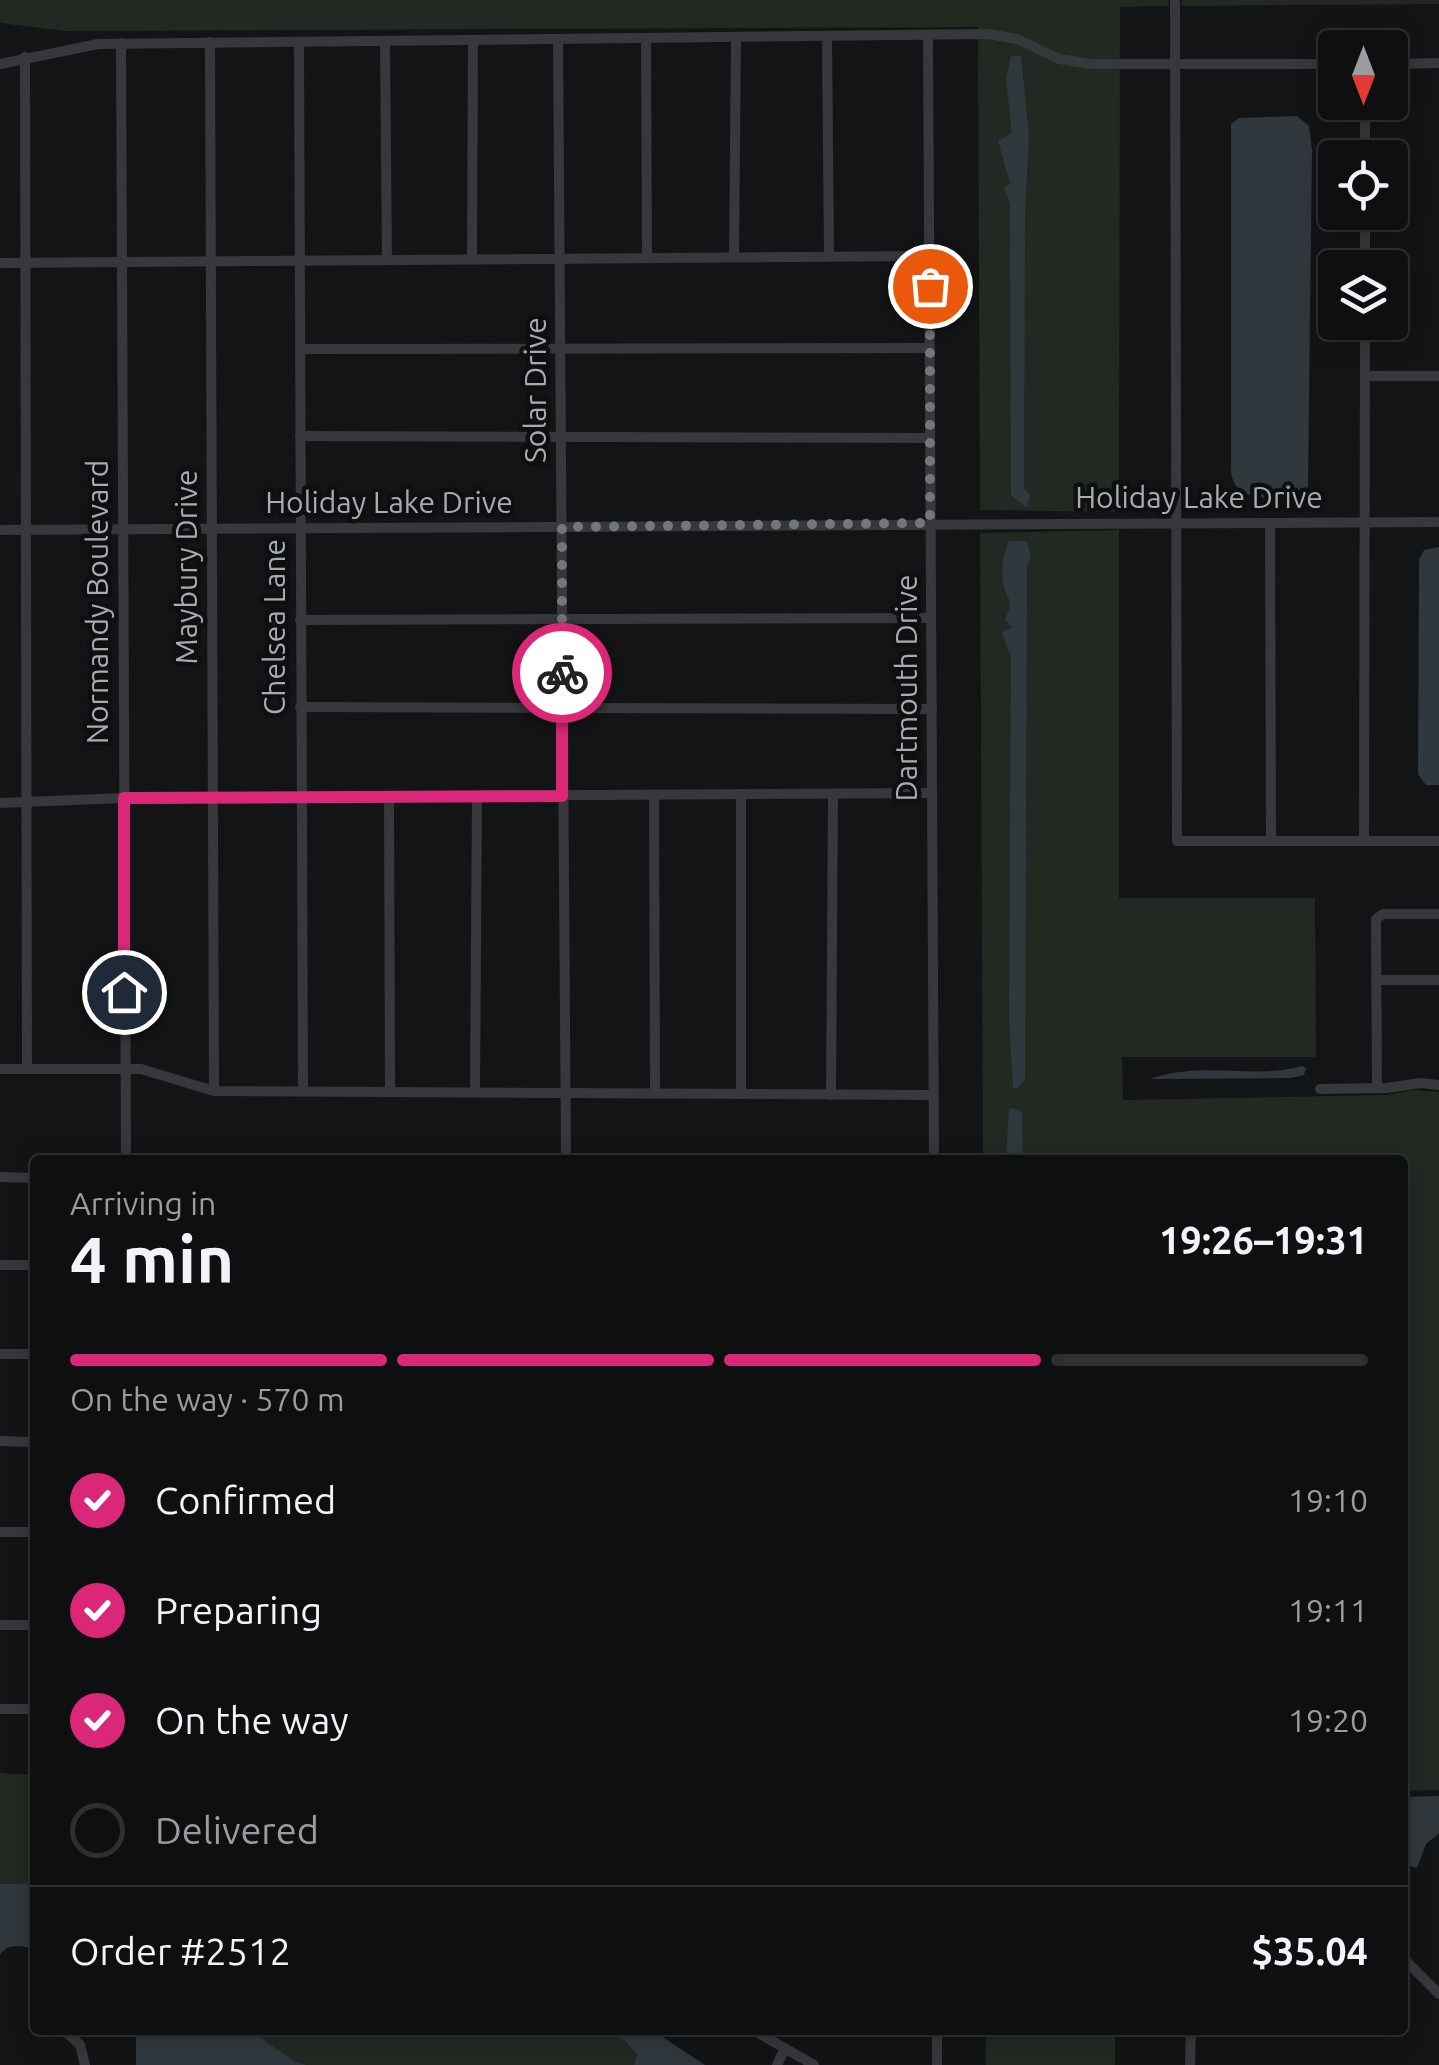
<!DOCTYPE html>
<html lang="en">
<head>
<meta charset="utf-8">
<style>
	body { margin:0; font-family:Ubuntu,sans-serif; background:#171819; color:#f1f3f6; height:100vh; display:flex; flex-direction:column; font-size:38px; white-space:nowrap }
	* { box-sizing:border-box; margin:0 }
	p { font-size:32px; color:#9b9c9f }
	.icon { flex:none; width:55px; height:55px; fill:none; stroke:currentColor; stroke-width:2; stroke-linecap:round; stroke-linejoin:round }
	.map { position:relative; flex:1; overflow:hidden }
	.panel { position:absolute; left:30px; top:1155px; width:1378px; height:880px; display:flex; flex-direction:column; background:#0e0f10; border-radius:10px; box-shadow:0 5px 25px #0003,0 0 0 2px #2e2f30 }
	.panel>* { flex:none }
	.needle { width:65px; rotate:180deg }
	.fabs { position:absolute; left:1318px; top:30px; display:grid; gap:20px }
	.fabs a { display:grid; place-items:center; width:90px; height:90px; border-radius:10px; background:#0e0f10; box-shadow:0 5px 25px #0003,0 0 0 2px #2e2f30; font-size:50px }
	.pin { position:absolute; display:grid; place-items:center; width:85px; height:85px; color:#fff; margin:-42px; border:5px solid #fff; border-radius:50%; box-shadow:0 2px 10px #0007 }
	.courier { position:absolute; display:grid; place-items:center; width:100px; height:100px; margin:-50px; border:8px solid #db2777; border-radius:50%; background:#fff; color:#222; box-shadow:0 2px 12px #0007 }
	.summary em { font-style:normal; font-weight:600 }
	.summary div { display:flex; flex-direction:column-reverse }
	.summary { display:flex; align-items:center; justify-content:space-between; height:170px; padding:0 40px }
	h1 { font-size:65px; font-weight:600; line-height:75px }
	.bar { display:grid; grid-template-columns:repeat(4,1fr); gap:15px 10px; align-content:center; height:120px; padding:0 40px }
	.bar i { height:12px; border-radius:8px; background:#2e2f30 }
	.bar .on { background:#db2777 }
	.bar p { grid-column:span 4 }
	.line { display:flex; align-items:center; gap:25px; padding:0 40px; border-top:2px solid #2e2f30 }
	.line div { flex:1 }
	ol { padding:0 40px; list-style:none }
	li { display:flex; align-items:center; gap:30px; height:110px }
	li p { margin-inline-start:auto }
	li .icon { padding:10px; border-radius:50%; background:#db2777; color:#fff; stroke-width:4 }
	li:last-child { color:#9b9c9f }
	li i { width:55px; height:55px; border:5px solid #2e2f30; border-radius:50% }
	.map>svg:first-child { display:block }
	.green { fill:#222923 }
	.water { fill:#30383e }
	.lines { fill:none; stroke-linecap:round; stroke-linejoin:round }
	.minor { stroke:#37383b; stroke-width:10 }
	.done { stroke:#73767c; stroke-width:10; stroke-dasharray:0 18 }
	.route { stroke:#db2777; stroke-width:12 }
	.labels { text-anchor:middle; stroke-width:9; stroke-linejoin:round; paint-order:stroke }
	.street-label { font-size:30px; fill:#a7abb3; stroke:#0f0f10 }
</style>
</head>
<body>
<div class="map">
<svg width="1439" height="2065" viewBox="0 0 1439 2065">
	<rect width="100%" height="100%" fill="#131415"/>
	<!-- green -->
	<g class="green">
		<polygon points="0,0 1168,0 1169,6 1120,7 1119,512 980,510 978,27 65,31 0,23"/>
		<polygon points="1182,0 1439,0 1439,4 1181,6"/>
		<polygon points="1119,530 1119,898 1315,898 1316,1057 1122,1057 1123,1100 1387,1095 1413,1090 1439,1092 1439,1790 1403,1791 1402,1160 983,1160 980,533"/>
		<polygon points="0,1773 35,1775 35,1883 0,1884"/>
		<polygon points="250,2030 606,2030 625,2041 637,2056 634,2065 307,2065 294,2061"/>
		<rect x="986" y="2030" width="129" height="35"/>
	</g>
	<!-- water -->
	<g class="water">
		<polygon points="1017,55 1021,57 1029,135 1025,213 1024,488 1030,495 1027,508 1011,495 1010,204 1004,187 1010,183 998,141 1012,133 1006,78 1011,56"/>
		<path d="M1297 116 1309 126 1312 150 1308 486 1305 492C1279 499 1234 506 1231 471V124L1239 118Z"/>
		<path d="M1009 541H1027L1031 557 1027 566 1025 1079 1017 1089 1013 1088 1009 1017 1011 656 1002 634 1005 630 1013 628 1005 619C1016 597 1005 600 1003 581 1001 569 1004 552 1009 541Z"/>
		<polygon points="1439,547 1439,785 1426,785 1418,774 1419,560 1424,550"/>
		<path d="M1302 1066 1306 1068 1304 1075 1291 1078 1150 1079C1205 1060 1251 1080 1302 1066Z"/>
		<polygon points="1009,1108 1017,1109 1022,1113 1023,1160 1006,1160"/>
		<polygon points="1439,1796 1439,1833 1426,1844 1417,1868 1403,1864 1403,1797"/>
		<path d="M35 1883V1949C22 1946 8 1942 0 1955V1884Z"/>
		<polygon points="136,2030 250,2030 294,2061 307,2065 136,2065"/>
		<polygon points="606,2030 652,2030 705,2065 634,2065 637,2055 625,2041"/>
	</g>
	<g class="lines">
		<!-- minor -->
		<g class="minor">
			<polyline points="1175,0 1177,841 1439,841"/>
			<polyline points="928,35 934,1160"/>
			<polyline points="827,36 829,256"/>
			<polyline points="646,38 647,258"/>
			<polyline points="558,39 566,1160"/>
			<polyline points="385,41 387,260"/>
			<polyline points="210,42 214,1091"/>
			<polyline points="299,42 303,1091"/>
			<polyline points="121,43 126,1160"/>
			<polyline points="25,57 27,1069"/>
			<polyline points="0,64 98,44 989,34 1017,39 1059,59 1091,64 1335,64"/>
			<polyline points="1390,64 1439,63"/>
			<polyline points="1365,158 1365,102"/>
			<polyline points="734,257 736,37"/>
			<polyline points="472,259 473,40"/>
			<polyline points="0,263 930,256"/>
			<polyline points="1365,268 1365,212"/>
			<polyline points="300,349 930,348"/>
			<polyline points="1365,376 1439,376"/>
			<polyline points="300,436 930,438"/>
			<polyline points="1270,523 1271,841"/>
			<polyline points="0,530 1439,522"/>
			<polyline points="300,620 931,618"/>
			<polyline points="300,707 932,709"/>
			<polyline points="741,794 741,1094"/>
			<polyline points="654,795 655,1094"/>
			<polyline points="389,797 390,1092"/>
			<polyline points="0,803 124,798 932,793"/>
			<polyline points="1364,841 1365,322"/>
			<polyline points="1376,980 1439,980"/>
			<polyline points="0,1069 141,1069 214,1091 933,1095"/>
			<polyline points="1377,1088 1376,919 1383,914 1439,914"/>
			<polyline points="1320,1089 1386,1088 1421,1083 1439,1085"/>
			<polyline points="475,1092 477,796"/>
			<polyline points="831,1095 833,794"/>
			<polyline points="0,1177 35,1178"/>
			<polyline points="0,1265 35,1265"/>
			<polyline points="0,1354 35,1354"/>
			<polyline points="0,1441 35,1442"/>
			<polyline points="0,1532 35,1532"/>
			<polyline points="0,1625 35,1625"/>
			<polyline points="0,1709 35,1709"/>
			<polyline points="1402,1957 1439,1994"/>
			<polyline points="64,2030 80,2045 85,2065"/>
			<polyline points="753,2030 814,2065"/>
			<polyline points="777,2065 785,2048"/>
			<polyline points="937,2065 937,2030"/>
			<polyline points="1190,2065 1191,2030"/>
		</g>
	</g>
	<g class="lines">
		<!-- done -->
		<polyline class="done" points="562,673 562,527 930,523 930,286"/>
		<!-- route -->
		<polyline class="route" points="124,992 124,798 562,796 562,673"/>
	</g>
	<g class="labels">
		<!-- street labels -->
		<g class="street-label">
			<text transform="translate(536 390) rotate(-90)" y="10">Solar Drive</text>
			<text x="1199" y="508">Holiday Lake Drive</text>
			<text x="389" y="513">Holiday Lake Drive</text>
			<text transform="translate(187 567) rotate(-90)" y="10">Maybury Drive</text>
			<text transform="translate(98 602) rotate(-90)" y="10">Normandy Boulevard</text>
			<text transform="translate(275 627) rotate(-90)" y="10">Chelsea Lane</text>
			<text transform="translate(907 688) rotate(-90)" y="10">Dartmouth Drive</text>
		</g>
	</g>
</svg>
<div class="fabs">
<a><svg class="needle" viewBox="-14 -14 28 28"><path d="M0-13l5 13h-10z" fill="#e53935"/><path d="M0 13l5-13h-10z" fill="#9b9c9f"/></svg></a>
<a><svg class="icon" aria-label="locate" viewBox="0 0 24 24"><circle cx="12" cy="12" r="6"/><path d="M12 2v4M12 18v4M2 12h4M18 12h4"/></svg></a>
<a><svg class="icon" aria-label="layers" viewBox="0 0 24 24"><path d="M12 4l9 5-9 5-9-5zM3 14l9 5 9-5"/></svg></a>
</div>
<div class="pin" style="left:930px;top:286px;background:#ea580c"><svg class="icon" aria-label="bag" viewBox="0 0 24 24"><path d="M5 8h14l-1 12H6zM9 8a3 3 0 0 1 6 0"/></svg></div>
<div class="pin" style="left:124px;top:992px;background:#1f2937"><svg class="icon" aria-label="home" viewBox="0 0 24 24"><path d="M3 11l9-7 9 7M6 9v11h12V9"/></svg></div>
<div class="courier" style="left:562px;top:673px"><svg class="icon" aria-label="bike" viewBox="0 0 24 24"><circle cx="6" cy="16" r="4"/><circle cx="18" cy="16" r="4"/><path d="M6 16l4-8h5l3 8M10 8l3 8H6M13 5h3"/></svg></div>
<section class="panel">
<div class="summary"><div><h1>4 min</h1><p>Arriving in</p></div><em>19:26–19:31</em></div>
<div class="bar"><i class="on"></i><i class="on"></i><i class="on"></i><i></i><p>On the way · 570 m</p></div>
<ol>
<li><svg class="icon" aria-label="check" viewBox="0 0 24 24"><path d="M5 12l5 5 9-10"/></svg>Confirmed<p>19:10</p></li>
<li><svg class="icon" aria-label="check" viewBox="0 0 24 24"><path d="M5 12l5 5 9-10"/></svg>Preparing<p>19:11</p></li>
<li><svg class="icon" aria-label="check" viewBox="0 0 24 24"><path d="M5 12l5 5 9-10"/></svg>On the way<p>19:20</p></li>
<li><i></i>Delivered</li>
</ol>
<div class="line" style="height:130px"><div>Order #2512</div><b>$35.04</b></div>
</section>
</div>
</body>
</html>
